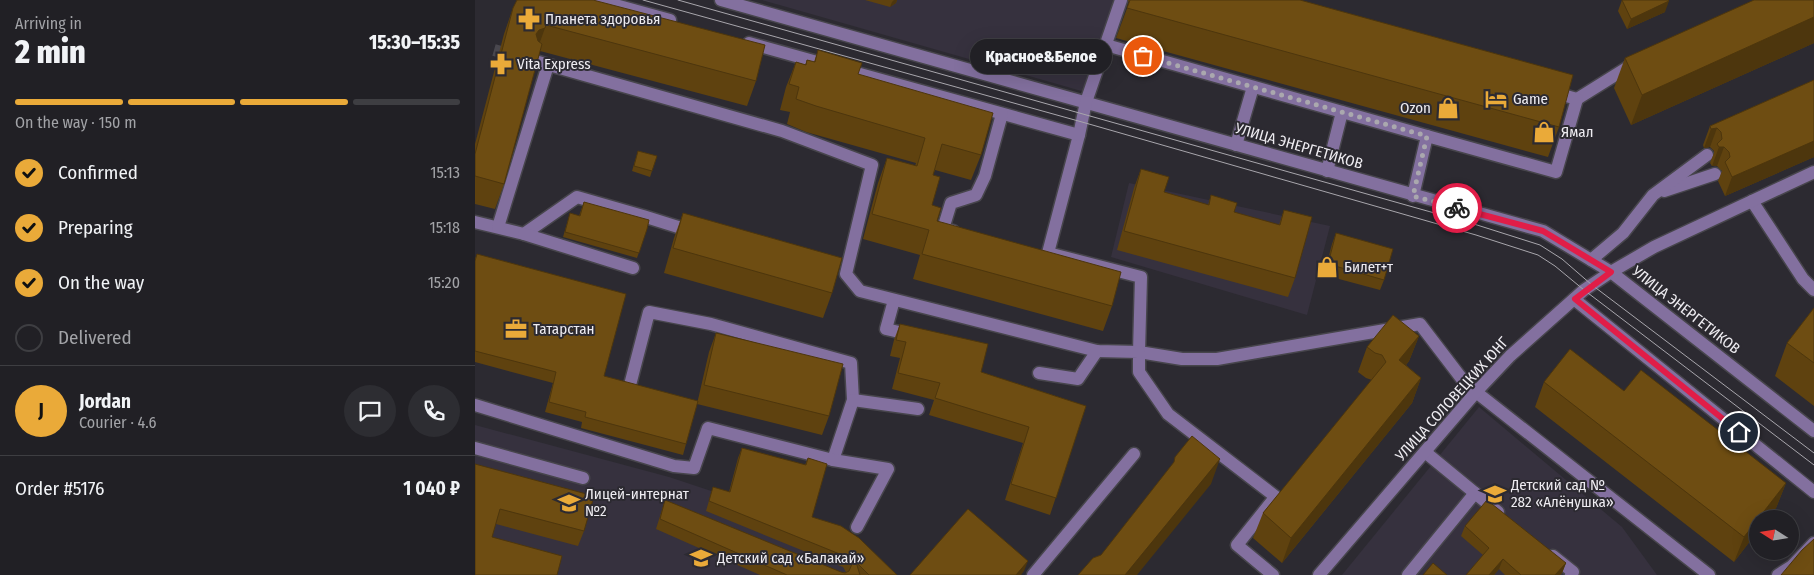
<!DOCTYPE html>
<html lang="en">
<head>
<meta charset="utf-8">
<style>
	body { margin:0; font-family:"Fira Sans Condensed",sans-serif; background:#2d2d32; color:#f1f3f6; height:100vh; display:flex; flex-direction:column; font-size:19px; white-space:nowrap }
	* { box-sizing:border-box; margin:0 }
	p { font-size:16px; color:#a2a3a7 }
	.icon { flex:none; width:28px; height:28px; fill:none; stroke:currentColor; stroke-width:2; stroke-linecap:round; stroke-linejoin:round }
	.map { position:relative; flex:1; overflow:hidden }
	.panel { display:flex; flex-direction:column; background:#212025; width:475px }
	.panel>* { flex:none }
	.needle { width:32px; rotate:282deg }
	.buttons { position:absolute; left:1274px; top:510px; display:grid; gap:10px }
	.buttons a { display:grid; place-items:center; width:50px; height:50px; border-radius:50%; background:#212025; box-shadow:0 5px 20px #0002,0 0 0 1px #3e3e42; font-size:25px }
	.pin { position:absolute; display:grid; place-items:center; width:42px; height:42px; color:#fff; margin:-21px; border:2px solid #fff; border-radius:50%; box-shadow:0 1px 5px #0007 }
	.courier { position:absolute; display:grid; place-items:center; width:50px; height:50px; margin:-25px; border:4px solid #e11d48; border-radius:50%; background:#fff; color:#222; box-shadow:0 1px 6px #0007 }
	.bubble { position:absolute; height:35px; border-radius:18px; background:#212025; box-shadow:0 5px 20px #0002,0 0 0 1px #3e3e42; font-size:16px; font-weight:800; line-height:35px; text-align:center }
	.summary em { font-style:normal; font-weight:800 }
	.summary div { display:flex; flex-direction:column-reverse }
	.summary { display:flex; align-items:center; justify-content:space-between; height:85px; padding:0 15px }
	h1 { font-size:32px; font-weight:800; line-height:38px }
	.bar { display:grid; grid-template-columns:repeat(4,1fr); gap:8px 5px; align-content:center; height:60px; padding:0 15px }
	.bar i { height:6px; border-radius:4px; background:#3e3e42 }
	.bar .current { background:#eaaa39 }
	.bar p { grid-column:span 4 }
	.line { display:flex; align-items:center; gap:12px; padding:0 15px; border-top:1px solid #3e3e42 }
	.line div { flex:1 }
	.round { display:grid; place-items:center; flex:none; width:52px; height:52px; border-radius:26px; background:#2d2d32 }
	ol { padding:0 15px; list-style:none }
	li { display:flex; align-items:center; gap:15px; height:55px }
	li p { margin-inline-start:auto }
	li .icon { padding:5px; border-radius:50%; background:#eaaa39; color:#111; stroke-width:4 }
	li:last-child { color:#a2a3a7 }
	li i { width:28px; height:28px; border:2px solid #3e3e42; border-radius:50% }
	main { display:flex; flex:1; min-height:0 }
	.map>svg:first-child { display:block }
	.built { fill:#36313e }
	.lines { fill:none; stroke-linecap:round; stroke-linejoin:round }
	.minor-tunnel { stroke:#49474e; stroke-width:12; stroke-dasharray:12 6; stroke-linecap:butt }
	.minor-casing { stroke:#47454c; stroke-width:15 }
	.minor { stroke:#83709f; stroke-width:12 }
	.tram { stroke:#a8a6ac; stroke-width:1 }
	.wall { fill:#5f420f }
	.shaded-wall { fill:#4d360d }
	.building { fill:#6e4d12; stroke:#4d360d }
	.done { stroke:#aaa8ae; stroke-width:5; stroke-dasharray:0 9 }
	.route { stroke:#e11d48; stroke-width:6 }
	.labels { text-anchor:middle; stroke-width:4; stroke-linejoin:round; paint-order:stroke }
	.poi-label { font-size:15px; fill:#eeecf1; stroke:#2c2a31; text-anchor:start }
	.street-label { font-size:15px; fill:#eeecf1; stroke:#2c2a31 }
</style>
</head>
<body>
<main>
<section class="panel">
<div class="summary"><div><h1>2 min</h1><p>Arriving in</p></div><em>15:30–15:35</em></div>
<div class="bar"><i class="current"></i><i class="current"></i><i class="current"></i><i></i><p>On the way · 150 m</p></div>
<ol>
<li><svg class="icon" aria-label="check" viewBox="0 0 24 24"><path d="M5 12l5 5 9-10"/></svg>Confirmed<p>15:13</p></li>
<li><svg class="icon" aria-label="check" viewBox="0 0 24 24"><path d="M5 12l5 5 9-10"/></svg>Preparing<p>15:18</p></li>
<li><svg class="icon" aria-label="check" viewBox="0 0 24 24"><path d="M5 12l5 5 9-10"/></svg>On the way<p>15:20</p></li>
<li><i></i>Delivered</li>
</ol>
<div class="line" style="height:90px"><b class="round" style="background:#eaaa39;color:#111">J</b><div><b>Jordan</b><p>Courier · 4.6</p></div><a class="round"><svg class="icon" aria-label="chat" viewBox="0 0 24 24"><path d="M4 5h16v11H9l-5 4z"/></svg></a><a class="round"><svg class="icon" aria-label="phone" viewBox="0 0 24 24"><path d="M5 4h4l2 5-3 2q2 4 5 5l2-3 5 2v4C11 20 4 13 5 4z"/></svg></a></div>
<div class="line" style="height:65px"><div>Order #5176</div><b>1 040 ₽</b></div>
</section>
<div class="map">
<svg width="1339" height="575" viewBox="0 0 1339 575">
	<rect width="100%" height="100%" fill="#2c2a31"/>
	<!-- built -->
	<g class="built">
		<polygon points="287,0 642,0 610,92"/>
		<polygon points="654,183 855,226 832,315 636,257"/>
		<polygon points="1004,407 1147,527 1182,575 867,575"/>
		<polygon points="0,425 194,477 363,533 417,575 0,575"/>
	</g>
	<g class="lines">
		<!-- minor-tunnel -->
		<polyline class="minor-tunnel" points="19,50 40,56"/>
		<!-- minor casing -->
		<g class="minor-casing">
			<g id="minor">
				<polyline points="122,0 195,20"/>
				<polyline points="246,0 1068,231 1136,272 1339,431"/>
				<polyline points="646,0 611,102 604,135 573,253 666,277 664,352 707,359 742,359 945,324 987,379 1001,392 1234,575"/>
				<polyline points="274,43 604,135"/>
				<polyline points="631,45 952,136"/>
				<polyline points="60,61 307,131 397,165 371,274 385,291 622,351 664,352 664,372 693,414 801,497"/>
				<polyline points="1102,99 1158,64"/>
				<polyline points="761,145 778,87"/>
				<polyline points="852,171 867,112"/>
				<polyline points="1189,191 1240,174"/>
				<polyline points="938,196 952,136 1081,172 1102,99 1077,92"/>
				<polyline points="1277,201 1328,279 1339,290"/>
				<polyline points="0,222 49,234 102,197 168,216 219,232"/>
				<polyline points="23,227 73,65"/>
				<polyline points="478,231 468,229 476,203 501,195 510,176 527,114"/>
				<polyline points="49,234 158,268"/>
				<polyline points="1116,260 1148,233 1178,195 1232,155"/>
				<polyline points="1099,299 1339,492"/>
				<polyline points="419,300 411,329 437,335"/>
				<polyline points="564,373 603,379 622,351"/>
				<polyline points="155,385 174,312 236,324 376,363 378,400 358,460"/>
				<polyline points="378,400 443,409"/>
				<polyline points="0,405 199,466 219,468 233,428 358,460 413,469 382,527"/>
				<polyline points="0,448 108,478"/>
				<polyline points="950,452 1023,512"/>
				<polyline points="1078,556 1098,572 1096,575"/>
				<polyline points="558,575 659,454"/>
				<polyline points="798,575 762,545 798,500"/>
				<polyline points="844,575 1001,392 1035,356 1109,290 1136,272 1179,247 1339,172"/>
				<polyline points="933,575 1000,493"/>
				<polyline points="1303,575 1317,566 1339,543"/>
			</g>
		</g>
		<!-- minor -->
		<use href="#minor" class="minor"/>
		<!-- tram -->
		<g class="tram">
			<polyline points="168,0 607,122 1001,235 1063,255 1080,266 1109,290 1339,465"/>
			<polyline points="203,0 1002,225 1065,245 1087,259 1117,285 1339,453"/>
		</g>
	</g>
	<!-- wall -->
	<g class="wall">
		<polygon points="390,0 422,0 421,3 415,7"/>
		<polygon points="653,0 825,0 1084,127 1073,157 641,38 654,3"/>
		<polygon points="1147,0 1190,12 1152,29 1143,11"/>
		<polygon points="1339,0 1339,43 1156,125 1139,88 1150,58"/>
		<polygon points="38,8 281,81 272,106 65,51 29,184 20,209 0,204 0,144 29,34"/>
		<polygon points="343,50 383,74 506,155 496,180 460,170 458,175 457,205 462,221 637,306 628,331 438,279 445,255 388,239 403,183 412,158 440,166 441,163 331,132 312,124 315,112 305,110 311,87 321,62 330,65 332,60 339,62"/>
		<polygon points="1339,80 1339,157 1250,196 1243,181 1247,171 1242,166 1237,166 1235,163 1239,153 1239,151 1235,147 1229,148 1228,145 1235,126"/>
		<polygon points="163,151 182,156 175,177 157,171"/>
		<polygon points="666,169 689,192 733,205 736,195 759,212 804,225 809,210 820,278 813,297 642,250 659,188"/>
		<polygon points="109,202 172,229 162,258 88,237 95,213 104,216"/>
		<polygon points="208,213 357,293 348,318 189,273 199,238"/>
		<polygon points="861,233 909,280 905,290 849,275 857,244"/>
		<polygon points="2,254 129,376 211,444 208,455 106,428 107,422 70,412 78,383 0,362 0,259"/>
		<polygon points="1339,308 1339,406 1300,376 1312,343"/>
		<polygon points="425,324 506,372 611,406 575,515 530,500 548,443 454,415 459,400 417,389 425,358 415,356 419,340"/>
		<polygon points="241,333 354,416 347,435 222,404 234,352"/>
		<polygon points="944,336 934,361 931,365 946,378 937,403 807,563 778,538 788,513 897,380 891,378 883,372 892,347"/>
		<polygon points="1069,382 1311,483 1301,508 1282,519 1282,532 1259,562 1060,407"/>
		<polygon points="267,448 330,465 333,458 337,517 422,575 285,575 181,529 190,500 366,572 371,572 368,567 231,511 238,487 254,492 263,458"/>
		<polygon points="0,464 109,531 103,546 21,524 17,537 0,575"/>
		<polygon points="990,526 1091,563 1087,573 1085,575 1030,575 1024,569 1019,575 991,575 1008,555 986,536"/>
	</g>
	<!-- shaded-wall -->
	<g class="shaded-wall">
		<polygon points="419,0 422,0 421,3 415,7 417,2"/>
		<polygon points="1194,1 1190,12 1152,29 1156,19"/>
		<polygon points="1339,17 1339,43 1156,125 1167,95"/>
		<polygon points="70,28 61,53 61,34 64,30"/>
		<polygon points="1242,128 1235,147 1229,148 1236,129"/>
		<polygon points="1339,141 1339,157 1250,196 1257,177"/>
		<polygon points="1244,147 1249,147 1242,166 1237,166"/>
		<polygon points="944,336 934,361 915,385 924,360"/>
		<polygon points="946,378 937,403 807,563 816,538"/>
		<polygon points="745,459 736,484 662,575 650,575"/>
		<polygon points="1311,483 1301,508 1293,519 1283,519"/>
		<polygon points="1282,519 1282,532 1259,562 1269,537"/>
		<polygon points="1028,559 1024,569 1019,575 1014,575"/>
		<polygon points="553,561 549,571 546,575 541,575"/>
		<polygon points="1091,563 1087,573 1085,575 1080,575"/>
	</g>
	<!-- building -->
	<g class="building">
		<polygon points="42,0 118,0 290,45 281,81 71,25 70,28 64,30 61,34 63,41 67,44 29,184 0,176 0,154 38,8"/>
		<polygon points="655,0 825,0 1098,75 1084,127 652,8"/>
		<polygon points="1147,0 1193,0 1194,1 1156,19"/>
		<polygon points="1279,0 1339,0 1339,17 1167,95 1150,58"/>
		<polygon points="343,50 387,63 383,74 518,113 506,155 467,144 458,175 465,177 457,205 466,208 462,221 646,272 637,306 447,254 454,230 397,214 412,158 442,166 450,138 341,106 321,99 324,87 314,84 321,62 331,65 332,60 340,62"/>
		<polygon points="1339,80 1339,141 1257,177 1250,162 1255,157 1254,152 1249,147 1244,147 1242,144 1247,139 1246,132 1242,128 1236,129 1235,126"/>
		<polygon points="163,151 182,156 177,171 159,166"/>
		<polygon points="666,169 694,177 689,192 734,205 736,195 762,203 759,212 805,225 809,210 837,217 820,278 649,231"/>
		<polygon points="109,202 174,220 172,229 164,253 90,232 95,213 105,216"/>
		<polygon points="208,213 367,258 357,293 198,248"/>
		<polygon points="861,233 918,249 909,280 853,264"/>
		<polygon points="2,254 151,294 129,376 223,401 211,444 110,417 111,412 74,402 81,372 0,351 0,261"/>
		<polygon points="1339,308 1339,363 1312,343"/>
		<polygon points="918,315 944,336 924,360 946,378 816,538 788,513 911,362 907,355 900,353 892,347"/>
		<polygon points="425,324 513,344 506,372 611,406 581,498 536,484 554,427 460,398 465,383 423,373 431,342 421,340"/>
		<polygon points="241,333 368,364 354,416 229,385"/>
		<polygon points="1095,349 1149,391 1166,370 1311,483 1269,537 1069,382"/>
		<polygon points="717,436 745,459 650,575 603,575 618,558 626,555 699,462 700,457"/>
		<polygon points="267,448 331,465 333,458 352,464 337,517 366,526 384,538 422,575 394,575 381,562 385,575 312,575 185,519 190,500 366,572 370,573 374,571 377,564 372,557 234,501 238,487 255,492"/>
		<polygon points="0,464 119,496 109,531 25,509 17,537 87,556 82,575 0,575"/>
		<polygon points="1012,500 1091,563 1080,575 1046,575 1028,559 1014,575 991,575 1014,548 990,526"/>
		<polygon points="493,509 553,561 541,575 435,575"/>
		<polygon points="1339,539 1339,575 1306,575 1327,550"/>
		<polygon points="958,563 972,575 948,575"/>
	</g>
	<g class="lines">
		<!-- done -->
		<polyline class="done" points="668,56 952,136 938,196 982,208"/>
		<!-- route -->
		<polyline class="route" points="982,208 1068,231 1136,272 1100,299 1264,432"/>
	</g>
	<!-- icons -->
	<defs>
		<g id="pharmacy-bare" transform="scale(1.725)"><path d="M-2-6h4v4h4v4h-4v4h-4v-4h-4v-4h4Z" fill="#eaaa39" stroke="#2c2a31" stroke-width="2.5" paint-order="stroke"/></g>
		<g id="hotel-bare" transform="scale(1.725)"><path d="M-6-4.5h1.5V1H6V5H4.5V3h-9V5H-6ZM-4 0a1.8 1.8 0 1 1 3.6 0ZM.5 0V-2.5h3Q6-2.5 6 0Z" fill="#eaaa39" stroke="#2c2a31" stroke-width="2.5" paint-order="stroke"/></g>
		<g id="shop-bare" transform="scale(1.725)"><path d="M-5-2.5h2.3a2.7 3.5 0 0 1 5.4 0H5L5.5 6h-11ZM-1.5-2.5h3a1.5 2.3 0 0 0-3 0Z" fill="#eaaa39" stroke="#2c2a31" stroke-width="2.5" paint-order="stroke"/></g>
		<g id="office-bare" transform="scale(1.725)"><path d="M-6-3h4V-5.5h4V-3h4V5H-6ZM-1-4.5V-3h2v-1.5ZM-6 0V1H6V0Z" fill="#eaaa39" stroke="#2c2a31" stroke-width="2.5" paint-order="stroke"/></g>
		<g id="school-bare" transform="scale(1.725)"><path d="M0-5L7-2L0 1L-7-2ZM-4 1L0 2.5L4 1V4Q0 6-4 4Z" fill="#eaaa39" stroke="#2c2a31" stroke-width="2.5" paint-order="stroke"/></g>
	</defs>
	<g fill-rule="evenodd">
		<use href="#pharmacy-bare" x="54" y="19"/>
		<use href="#pharmacy-bare" x="26" y="64"/>
		<use href="#hotel-bare" x="1021" y="99"/>
		<use href="#shop-bare" x="973" y="108"/>
		<use href="#shop-bare" x="1069" y="132"/>
		<use href="#shop-bare" x="852" y="267"/>
		<use href="#office-bare" x="41" y="329"/>
		<use href="#school-bare" x="1020" y="494"/>
		<use href="#school-bare" x="94" y="503"/>
		<use href="#school-bare" x="226" y="558"/>
	</g>
	<g class="labels">
		<!-- poi labels -->
		<g class="poi-label">
			<text x="70" y="24">Планета здоровья</text>
			<text x="42" y="69">Vita Express</text>
			<text x="1038" y="104">Game</text>
			<text x="956" y="113" text-anchor="end">Ozon</text>
			<text x="1086" y="137">Ямал</text>
			<text x="869" y="272">Билет+т</text>
			<text x="58" y="334">Татарстан</text>
			<text x="1036" y="490">Детский сад №<tspan x="1036" dy="17">282 «Алёнушка»</tspan></text>
			<text x="110" y="499">Лицей-интернат<tspan x="110" dy="17">№2</tspan></text>
			<text x="242" y="563">Детский сад «Балакай»</text>
		</g>
		<!-- street labels -->
		<g class="street-label">
			<text transform="translate(824 146) rotate(16)" y="5">УЛИЦА ЭНЕРГЕТИКОВ</text>
			<text transform="translate(1211 310) rotate(38)" y="5">УЛИЦА ЭНЕРГЕТИКОВ</text>
			<text transform="translate(977 399) rotate(-48)" y="5">УЛИЦА СОЛОВЕЦКИХ ЮНГ</text>
		</g>
	</g>
</svg>
<div class="buttons">
<a><svg class="needle" viewBox="-14 -14 28 28"><path d="M0-13l5 13h-10z" fill="#e53935"/><path d="M0 13l5-13h-10z" fill="#a2a3a7"/></svg></a>
</div>
<div class="pin" style="left:668px;top:56px;background:#ea580c"><svg class="icon" aria-label="bag" viewBox="0 0 24 24"><path d="M5 8h14l-1 12H6zM9 8a3 3 0 0 1 6 0"/></svg></div>
<div class="pin" style="left:1264px;top:432px;background:#1f2937"><svg class="icon" aria-label="home" viewBox="0 0 24 24"><path d="M3 11l9-7 9 7M6 9v11h12V9"/></svg></div>
<div class="courier" style="left:982px;top:208px"><svg class="icon" aria-label="bike" viewBox="0 0 24 24"><circle cx="6" cy="16" r="4"/><circle cx="18" cy="16" r="4"/><path d="M6 16l4-8h5l3 8M10 8l3 8H6M13 5h3"/></svg></div>
<div class="bubble" style="left:495px;top:39px;width:142px">Красное&amp;Белое</div>
</div>
</main>
</body>
</html>
